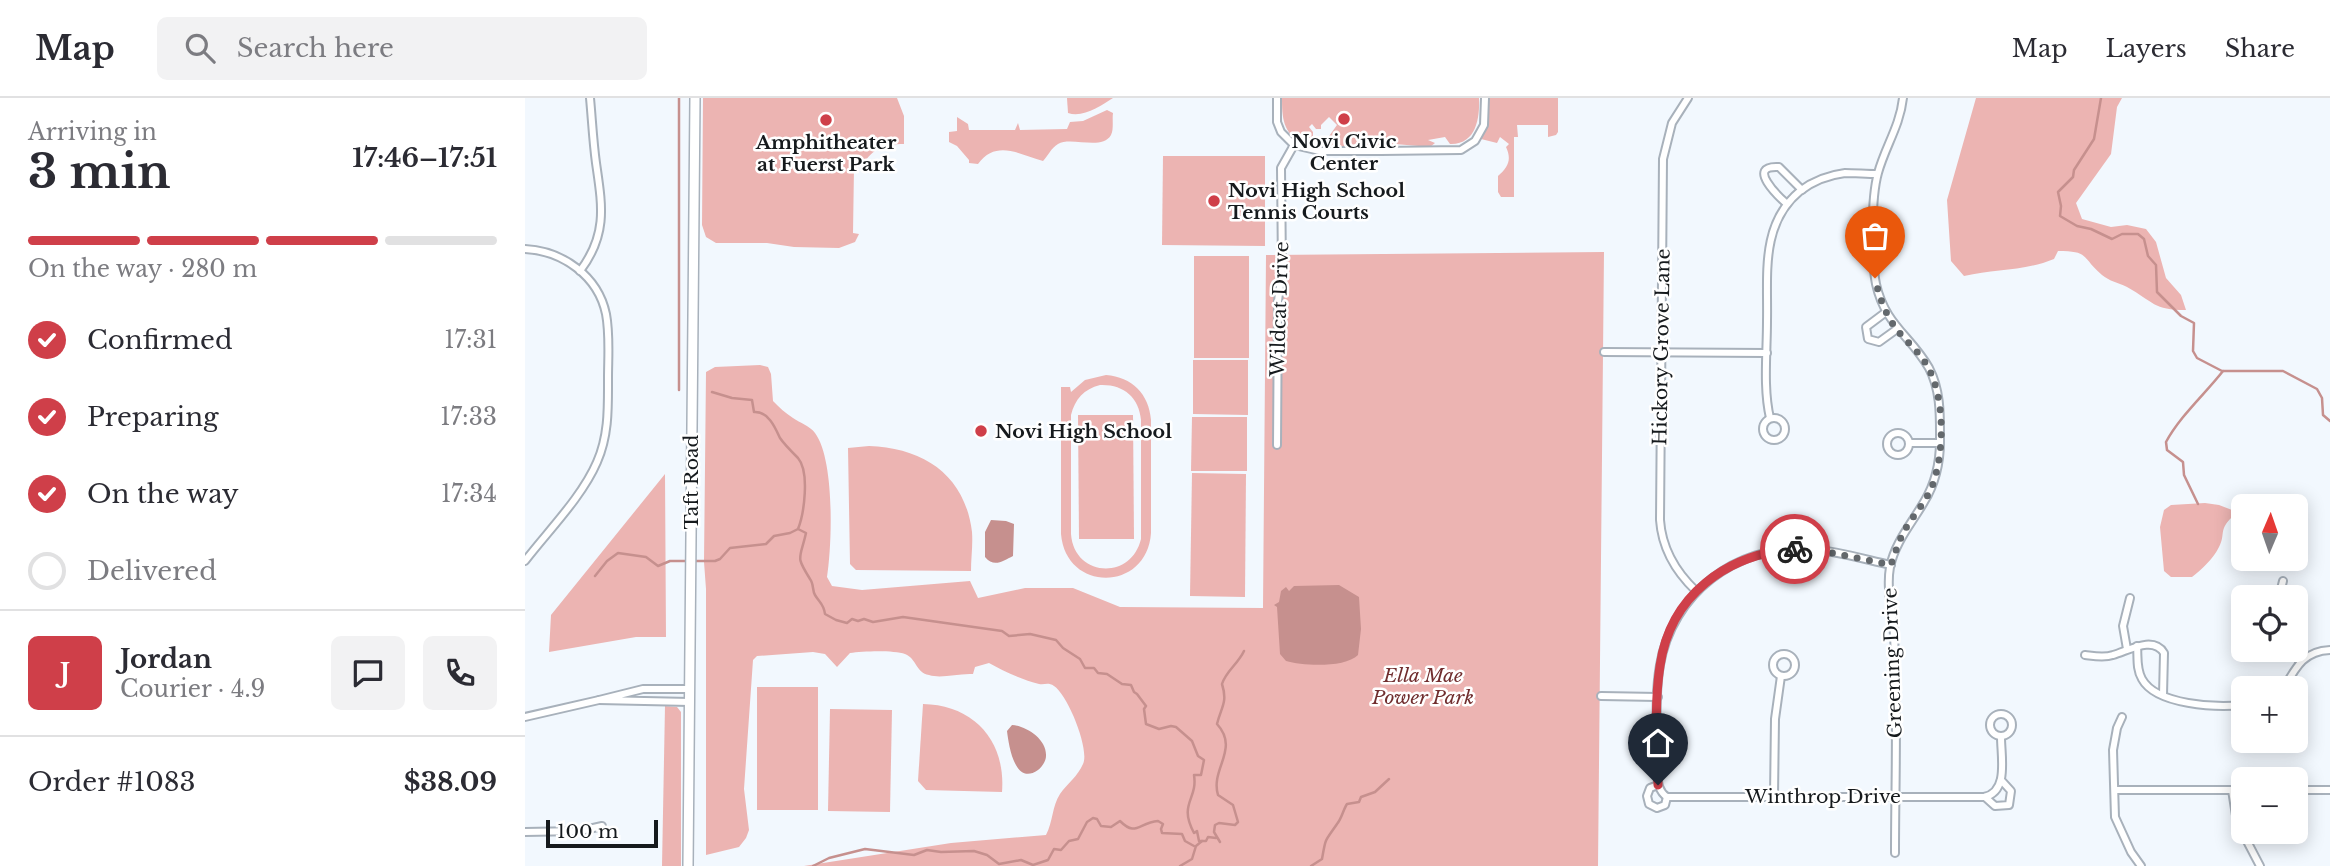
<!DOCTYPE html>
<html lang="en">
<head>
<meta charset="utf-8">
<style>
	body { margin:0; font-family:"Libre Baskerville",serif; background:#f2f2f3; color:#2b2b33; height:100vh; display:flex; flex-direction:column; font-size:26px; white-space:nowrap }
	* { box-sizing:border-box; margin:0 }
	p { font-size:23px; color:#7c7c81 }
	.icon { flex:none; width:38px; height:38px; fill:none; stroke:currentColor; stroke-width:2; stroke-linecap:round; stroke-linejoin:round }
	.map { position:relative; flex:1; overflow:hidden }
	.details { display:flex; flex-direction:column; background:#fff; width:525px }
	.details>* { flex:none }
	.needle { width:46px; rotate:2deg }
	.fabs { position:absolute; left:1706px; top:396px; display:grid; gap:14px }
	.fabs a { display:grid; place-items:center; width:77px; height:77px; border-radius:10px; background:#fff; box-shadow:0 4px 18px #0003; font-size:35px }
	.scale { position:absolute; left:21px; bottom:18px; width:112px; box-sizing:border-box; padding-left:7px; border:4px solid #161a1d; border-top:0; font-size:19px; line-height:24px; white-space:nowrap; color:#161a1d; -webkit-text-stroke:5px #fff; paint-order:stroke }
	.pin { position:absolute; display:grid; place-items:center; width:60px; height:60px; color:#fff; margin:-72px -30px; border-radius:50% 50% 50% 0; rotate:-45deg; box-shadow:0 0 7px #0007 }
	.pin .icon { rotate:45deg }
	.courier { position:absolute; display:grid; place-items:center; width:70px; height:70px; margin:-35px; border:5px solid #cf3f49; border-radius:50%; background:#fff; color:#222; box-shadow:0 2px 9px #0007 }
	.head em { font-style:normal; font-weight:700 }
	.head div { display:flex; flex-direction:column-reverse }
	.head { display:flex; align-items:center; justify-content:space-between; height:119px; padding:0 28px }
	h1 { font-size:46px; font-weight:700; line-height:52px }
	.bar { display:grid; grid-template-columns:repeat(4,1fr); gap:10px 7px; align-content:center; height:84px; padding:0 28px }
	.bar i { height:9px; border-radius:5px; background:#e1e1e2 }
	.bar .on { background:#cf3f49 }
	.bar p { grid-column:span 4 }
	.line { display:flex; align-items:center; gap:18px; padding:0 28px; border-top:2px solid #e1e1e2 }
	.line div { flex:1 }
	.round { display:grid; place-items:center; flex:none; width:74px; height:74px; border-radius:10px; background:#f2f2f3 }
	ol { padding:0 28px; list-style:none }
	li { display:flex; align-items:center; gap:21px; height:77px }
	li p { margin-inline-start:auto }
	li .icon { padding:7px; border-radius:50%; background:#cf3f49; color:#fff; stroke-width:4 }
	li:last-child { color:#7c7c81 }
	li i { width:38px; height:38px; border:4px solid #e1e1e2; border-radius:50% }
	header { display:flex; align-items:center; gap:42px; box-sizing:border-box; height:98px; padding:0 35px; background:#fff; border-bottom:2px solid #e1e1e2 }
	header strong { font-size:33px }
	nav { display:flex; gap:38px; margin-inline-start:auto; font-size:24px }
	.search { width:490px; height:63px; background:#f2f2f3; display:flex; align-items:center; gap:18px; box-sizing:border-box; padding:0 24px; border-radius:10px; color:#7c7c81; font-size:26px }
	main { display:flex; flex:1; min-height:0 }
	.map>svg:first-child { display:block }
	.green { fill:#ecb4b2; fill-rule:evenodd }
	.water { fill:#c6908e }
	.lines { fill:none; stroke-linecap:round; stroke-linejoin:round }
	.stream { stroke:#c6908e; stroke-width:2.5 }
	.street-casing { stroke:#a8b1bb; stroke-width:10 }
	.secondary-casing { stroke:#a8b1bb; stroke-width:12 }
	.street { stroke:#fff; stroke-width:6 }
	.secondary { stroke:#fff; stroke-width:9 }
	.done { stroke:#63686c; stroke-width:7; stroke-dasharray:0 12.6 }
	.route { stroke:#cf3f49; stroke-width:9 }
	.poi-dot { fill:#cf3f49; stroke:#fff; stroke-width:2.5 }
	.labels { text-anchor:middle; stroke-width:5; stroke-linejoin:round; paint-order:stroke }
	.poi-label { font-size:19px; font-weight:bold; fill:#161a1d; stroke:#fff }
	.street-label { font-size:19px; fill:#161a1d; stroke:#fff }
	.park-label { font-size:19px; font-style:italic; fill:#702d2e; stroke:#fff }
</style>
</head>
<body>
<header>
<strong>Map</strong>
<div class="search"><svg class="icon" aria-label="search" viewBox="0 0 24 24"><circle cx="10" cy="10" r="6"/><path d="M15 15l6 6"/></svg>Search here</div>
<nav><a>Map</a><a>Layers</a><a>Share</a></nav>
</header>
<main>
<section class="details">
<div class="head"><div><h1>3 min</h1><p>Arriving in</p></div><em>17:46–17:51</em></div>
<div class="bar"><i class="on"></i><i class="on"></i><i class="on"></i><i></i><p>On the way · 280 m</p></div>
<ol>
<li><svg class="icon" aria-label="check" viewBox="0 0 24 24"><path d="M5 12l5 5 9-10"/></svg>Confirmed<p>17:31</p></li>
<li><svg class="icon" aria-label="check" viewBox="0 0 24 24"><path d="M5 12l5 5 9-10"/></svg>Preparing<p>17:33</p></li>
<li><svg class="icon" aria-label="check" viewBox="0 0 24 24"><path d="M5 12l5 5 9-10"/></svg>On the way<p>17:34</p></li>
<li><i></i>Delivered</li>
</ol>
<div class="line" style="height:126px"><b class="round" style="background:#cf3f49;color:#fff">J</b><div><b>Jordan</b><p>Courier · 4.9</p></div><a class="round"><svg class="icon" aria-label="chat" viewBox="0 0 24 24"><path d="M4 5h16v11H9l-5 4z"/></svg></a><a class="round"><svg class="icon" aria-label="phone" viewBox="0 0 24 24"><path d="M5 4h4l2 5-3 2q2 4 5 5l2-3 5 2v4C11 20 4 13 5 4z"/></svg></a></div>
<div class="line" style="height:91px"><div>Order #1083</div><b>$38.09</b></div>
</section>
<div class="map">
<svg width="1805" height="768" viewBox="0 0 1805 768">
	<rect width="100%" height="100%" fill="#f2f8fe"/>
	<!-- green -->
	<g class="green">
		<path d="M178 0H372L379 18V46C358 46 348 50 337 68L329 69 328 135 334 136 330 144 314 150 269 149 242 145H191L181 139 177 127Z"/>
		<path d="M542 0H588C576 8 558 20 543 15Z"/>
		<path d="M757 0H954C955 20 951 47 925 46L920 39 903 42 910 45 905 49 870 46 867 49H844L841 46C829 46 814 53 803 46L802 41 812 27 804 19 796 27V31H791L787 26 784 29 788 34V39L783 45H776C758 34 757 20 757 0Z"/>
		<path d="M964 0H1033V34L1031 37 1023 39V27H992L993 39H989V99H976L973 94V78C983 69 987 62 981 49L984 46 975 39 972 45 956 41 963 24Z"/>
		<path d="M1451 0H1597L1592 9 1586 56 1551 105 1557 121 1586 129 1602 127 1621 131 1631 144 1641 180 1656 197 1661 212C1628 212 1629 204 1602 189 1594 185 1584 183 1577 177 1556 159 1565 153 1533 153L1529 161C1500 173 1470 171 1439 178L1426 163 1422 102Z"/>
		<path d="M582 12 588 15C587 21 589 31 586 37 577 53 546 38 533 46 526 50 523 58 518 63 497 58 472 40 453 66L444 65V62L432 48 424 44V34L432 33V19L443 26 444 32H490L493 25 495 32 542 31 545 24 558 23Z"/>
		<polygon points="638,58 740,58 740,148 637,147"/>
		<path d="M1079 154 1073 768H279L426 745 521 737C528 724 527 708 535 696 542 686 553 678 558 666 565 652 543 597 529 588 523 584 520 587 514 586 498 582 478 573 464 565L450 569 448 576C433 575 417 581 404 577 391 575 392 561 380 556 369 552 338 553 325 555L312 569 300 556 288 554 232 558 228 562 219 691 224 732 221 740 214 749 181 757V491L179 464 181 274 190 269 235 267 243 269 246 276 248 303C254 309 260 315 268 320 275 325 285 328 290 335 310 362 307 447 302 479L307 488 337 492 445 483 453 500 500 490H548L595 509 738 510 741 157Z"/>
		<rect x="669" y="158" width="55" height="102"/>
		<polygon points="668,262 723,262 723,317 668,316"/>
		<path d="M581 277C607 279 624 296 626 322V435C622 494 541 495 536 436V289H545L546 294 560 282ZM575 287C598 286 614 299 616 322V441C606 483 549 479 546 436V317C550 301 559 291 575 287Z"/>
		<polygon points="553,317 608,317 609,441 554,441"/>
		<polygon points="667,319 722,319 722,373 666,373"/>
		<path d="M344 348C399 350 440 377 447 434 448 447 446 460 446 473L331 472 325 466 323 350Z"/>
		<polygon points="667,375 721,376 720,499 665,498"/>
		<polygon points="140,376 141,539 111,539 24,554 26,517"/>
		<path d="M1680 405 1694 407 1707 412V419C1693 433 1701 436 1694 449 1688 461 1677 471 1667 479H1646L1639 473 1635 429 1639 412 1646 407Z"/>
		<rect x="232" y="589" width="61" height="123"/>
		<path d="M398 606C449 607 481 643 477 694L401 692 393 683Z"/>
		<polygon points="140,608 152,609 156,614 156,768 137,768"/>
		<polygon points="305,611 367,612 365,714 303,713"/>
	</g>
	<!-- water -->
	<g class="water">
		<path d="M466 422 481 423 489 426 488 458C478 463 469 470 460 459V434Z"/>
		<path d="M814 487 834 499 836 531 833 557C820 570 778 568 761 563L755 556 752 509 749 507 754 504 756 493 761 489 764 493 769 488Z"/>
		<path d="M487 627C501 628 522 641 521 658 521 663 517 669 513 672 490 688 484 649 482 633Z"/>
	</g>
	<g class="lines">
		<!-- stream -->
		<g class="stream">
			<polyline points="1576,0 1569,41 1549,72 1548,79 1533,94 1536,108 1535,118 1552,128 1566,131 1587,141 1597,136 1613,136 1619,141 1623,158 1631,167 1632,194 1656,218 1669,225 1668,253 1672,260 1697,273 1758,273 1792,291 1797,300 1798,317 1805,323"/>
			<polyline points="154,292 154,0"/>
			<path d="M1673 406 1659 377 1658 364 1642 352 1641 344C1655 318 1680 296 1698 273"/>
			<path d="M273 431 281 435C275 462 270 457 285 481 289 486 287 492 290 497 294 504 299 506 300 516L311 522 322 525 327 521 333 523 339 521 348 524 378 519 477 533 484 538 505 536 531 542 538 550 555 561 560 570H569L573 575 582 576 597 586 606 587 609 594 612 596 621 608 619 611 621 626 634 631 646 628 651 629 667 643 673 658 679 662 676 677H669C673 702 653 705 669 735L672 733 674 743H677L671 748 667 761 655 768"/>
			<path d="M70 478 82 463 93 455 121 459 133 468 145 463H190L195 461 205 450 241 446 249 438 265 435 273 431C279 416 285 374 273 360 268 355 259 346 255 340 250 329 243 313 229 314L227 302 207 300 187 294"/>
			<polyline points="677,743 681,743 683,739 691,740"/>
			<path d="M695 744 689 734 690 727 694 725 710 727 713 724 708 707 693 697C685 671 715 651 692 626 696 609 703 605 697 586 701 573 713 566 719 553"/>
			<path d="M288 768 304 760 340 751 389 757 402 752 416 754 449 753 462 757 474 766 496 762 508 767 523 762 529 751 536 752 544 743 553 741 562 724 568 720 572 721 576 728 586 729 595 723C611 739 613 725 633 723L638 726 636 731 637 735 657 736 660 743 669 748"/>
			<path d="M786 768 797 761C801 739 799 745 812 726 817 720 818 712 822 706L834 704 836 699 850 694 864 681"/>
		</g>
		<!-- street casing -->
		<g class="street-casing">
			<g id="street">
				<polyline points="752,0 752,24 756,34 769,47 795,53 856,53 936,52 950,43 954,36 959,27 960,0"/>
				<path d="M1163 0 1147 25 1138 61 1135 422C1137 451 1150 473 1171 493"/>
				<path d="M1262 106C1254 99 1220 67 1254 69L1277 92"/>
				<path d="M0 151C38 153 73 178 81 216 85 237 83 260 83 280 83 309 84 337 72 364 57 399 23 433 0 463"/>
				<path d="M55 173C83 136 77 107 71 65 68 43 67 21 65 0"/>
				<polyline points="1361,214 1341,229 1343,241 1354,244 1372,231"/>
				<polyline points="1079,254 1242,255"/>
				<path d="M1245 320C1238 290 1242 255 1242 223 1243 177 1235 126 1275 93 1288 83 1304 77 1320 75 1330 75 1342 76 1352 76"/>
				<circle cx="1249" cy="331" r="11"/>
				<circle cx="1373" cy="346" r="11"/>
				<polyline points="1384,345 1415,345"/>
				<polyline points="752,347 753,203 757,172 756,70 769,47"/>
				<path d="M1366 467C1338 461 1309 452 1281 451 1211 447 1147 496 1135 567 1129 601 1133 639 1132 674 1133 684 1133 693 1142 699H1459C1484 694 1476 659 1476 639"/>
				<polyline points="1754,499 1758,483"/>
				<path d="M1612 548C1613 559 1611 571 1617 581 1631 607 1692 610 1718 607"/>
				<polyline points="1602,551 1598,528 1605,500"/>
				<polyline points="1762,551 1775,563"/>
				<circle cx="1259" cy="567" r="11"/>
				<path d="M1560 557C1569 558 1579 560 1588 557 1603 553 1628 537 1639 555L1638 597"/>
				<path d="M1759 590C1771 569 1779 553 1805 552"/>
				<polyline points="1076,598 1133,599"/>
				<polyline points="165,604 74,602 118,591 165,591"/>
				<circle cx="1476" cy="627" r="11"/>
				<polyline points="0,619 74,602"/>
				<polyline points="1597,619 1592,630 1588,652 1590,719 1606,754 1616,768"/>
				<polyline points="1133,687 1125,690 1122,698 1124,706 1132,710 1140,707 1142,699"/>
				<polyline points="1590,692 1718,692"/>
				<polyline points="1707,692 1712,724 1735,768"/>
				<polyline points="1771,692 1805,692"/>
				<polyline points="1249,698 1250,621 1256,578"/>
				<polyline points="1460,699 1470,708 1484,707 1486,693 1476,682"/>
				<polyline points="0,734 55,733 77,728"/>
				<path d="M1370 755C1370 683 1373 610 1369 538 1368 515 1361 492 1365 469 1370 444 1387 425 1399 404 1410 386 1415 364 1415 343 1415 318 1416 293 1404 270 1386 238 1360 227 1351 186 1346 161 1346 100 1353 75 1360 49 1375 28 1378 0"/>
			</g>
		</g>
		<!-- secondary casing -->
		<g class="secondary-casing">
			<polyline id="secondary" points="163,768 170,0"/>
		</g>
		<!-- street -->
		<use href="#street" class="street"/>
		<!-- secondary -->
		<use href="#secondary" class="secondary"/>
	</g>
	<g class="lines">
		<!-- done -->
		<path class="done" d="M1270 451H1288L1366 467C1369 457 1373 447 1377 437 1385 421 1398 408 1406 391 1420 357 1421 298 1401 266 1394 254 1382 244 1373 233 1361 218 1354 199 1350 180"/>
		<!-- route -->
		<path class="route" d="M1133 687C1132 648 1129 606 1135 568 1145 497 1202 456 1270 451"/>
	</g>
	<!-- markers -->
	<g class="poi-dot">
		<circle cx="819" cy="21" r="7"/>
		<circle cx="301" cy="22" r="7"/>
		<circle cx="689" cy="103" r="7"/>
		<circle cx="456" cy="333" r="7"/>
	</g>
	<g class="labels">
		<!-- poi labels -->
		<g class="poi-label">
			<text x="819" y="50">Novi Civic<tspan x="819" dy="22">Center</tspan></text>
			<text x="301" y="51">Amphitheater<tspan x="301" dy="22">at Fuerst Park</tspan></text>
			<text x="703" y="99" text-anchor="start">Novi High School<tspan x="703" dy="22">Tennis Courts</tspan></text>
			<text x="470" y="340" text-anchor="start">Novi High School</text>
		</g>
		<!-- street labels -->
		<g class="street-label">
			<text transform="translate(754 211) rotate(-88)" y="7">Wildcat Drive</text>
			<text transform="translate(1136 249) rotate(-89)" y="7">Hickory Grove Lane</text>
			<text transform="translate(166 384) rotate(-90)" y="7">Taft Road</text>
			<text transform="translate(1367 565) rotate(-92)" y="7">Greening Drive</text>
			<text x="1298" y="705">Winthrop Drive</text>
		</g>
		<!-- park labels -->
		<g class="park-label">
			<text x="898" y="584">Ella Mae<tspan x="898" dy="22">Power Park</tspan></text>
		</g>
	</g>
</svg>
<div class="fabs">
<a><svg class="needle" viewBox="-14 -14 28 28"><path d="M0-13l5 13h-10z" fill="#e53935"/><path d="M0 13l5-13h-10z" fill="#7c7c81"/></svg></a>
<a><svg class="icon" aria-label="locate" viewBox="0 0 24 24"><circle cx="12" cy="12" r="6"/><path d="M12 2v4M12 18v4M2 12h4M18 12h4"/></svg></a>
<a>+</a>
<a>−</a>
</div>
<div class="scale">100 m</div>
<div class="pin" style="left:1350px;top:180px;background:#ea580c"><svg class="icon" aria-label="bag" viewBox="0 0 24 24"><path d="M5 8h14l-1 12H6zM9 8a3 3 0 0 1 6 0"/></svg></div>
<div class="pin" style="left:1133px;top:687px;background:#1f2937"><svg class="icon" aria-label="home" viewBox="0 0 24 24"><path d="M3 11l9-7 9 7M6 9v11h12V9"/></svg></div>
<div class="courier" style="left:1270px;top:451px"><svg class="icon" aria-label="bike" viewBox="0 0 24 24"><circle cx="6" cy="16" r="4"/><circle cx="18" cy="16" r="4"/><path d="M6 16l4-8h5l3 8M10 8l3 8H6M13 5h3"/></svg></div>
</div>
</main>
</body>
</html>
